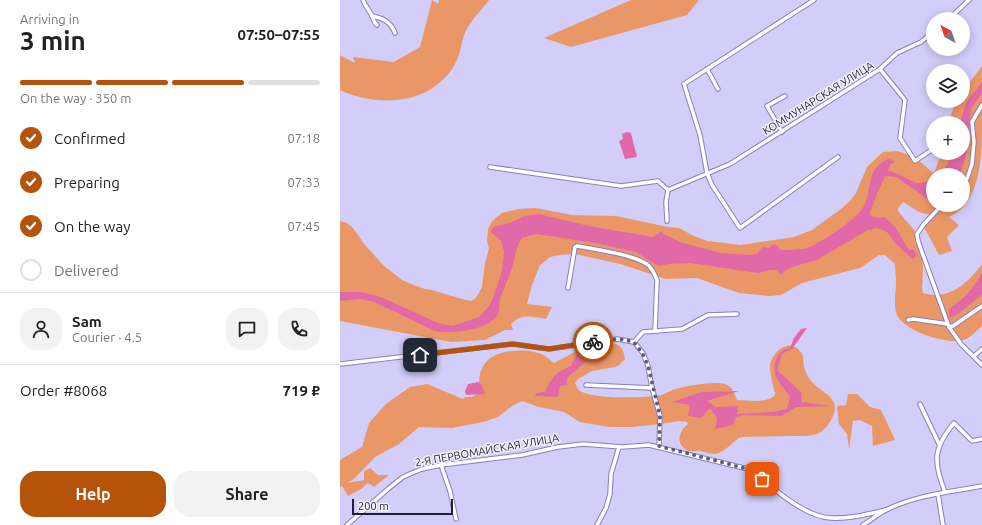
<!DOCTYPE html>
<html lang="en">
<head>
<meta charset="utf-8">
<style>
	body { margin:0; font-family:Ubuntu,sans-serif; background:#f2f2f2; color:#222; height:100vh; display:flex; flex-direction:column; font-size:15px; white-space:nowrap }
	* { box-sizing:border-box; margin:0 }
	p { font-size:13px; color:#767676 }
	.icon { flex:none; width:22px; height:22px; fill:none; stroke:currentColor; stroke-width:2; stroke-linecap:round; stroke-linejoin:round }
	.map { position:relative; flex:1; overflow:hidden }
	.sheet { display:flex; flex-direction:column; background:#fff; width:340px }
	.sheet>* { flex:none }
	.needle { width:26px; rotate:320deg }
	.buttons { position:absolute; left:586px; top:12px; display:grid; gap:8px }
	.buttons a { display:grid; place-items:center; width:44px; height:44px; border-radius:50%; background:#fff; box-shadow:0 2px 10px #0003; font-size:20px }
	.scale { position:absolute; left:12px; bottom:10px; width:101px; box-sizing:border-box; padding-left:4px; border:2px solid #221e39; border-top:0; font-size:11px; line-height:14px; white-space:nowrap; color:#221e39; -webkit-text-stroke:3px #f4f3fb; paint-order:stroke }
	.pin { position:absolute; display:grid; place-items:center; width:34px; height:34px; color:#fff; margin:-17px; border-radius:8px; box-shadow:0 2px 6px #0006 }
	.courier { position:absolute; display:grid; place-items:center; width:40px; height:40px; margin:-20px; border:3px solid #b45309; border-radius:50%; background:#fff; color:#222; box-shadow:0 1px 5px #0007 }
	.headline em { font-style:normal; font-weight:600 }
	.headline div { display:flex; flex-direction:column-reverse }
	.headline { display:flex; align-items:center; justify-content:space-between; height:68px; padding:0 20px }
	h1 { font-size:26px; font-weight:600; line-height:30px }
	.bar { display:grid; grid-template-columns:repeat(4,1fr); gap:6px 4px; align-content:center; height:48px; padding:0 20px }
	.bar i { height:5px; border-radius:3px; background:#e0e0e0 }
	.bar .selected { background:#b45309 }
	.bar p { grid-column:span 4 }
	.line { display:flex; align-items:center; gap:10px; padding:0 20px; border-top:1px solid #e0e0e0 }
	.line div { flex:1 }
	.round { display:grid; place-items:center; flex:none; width:42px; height:42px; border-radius:16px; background:#f2f2f2 }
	ol { padding:0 20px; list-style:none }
	li { display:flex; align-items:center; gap:12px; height:44px }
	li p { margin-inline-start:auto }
	li .icon { padding:4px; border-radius:50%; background:#b45309; color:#fff; stroke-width:4 }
	li:last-child { color:#767676 }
	li i { width:22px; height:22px; border:2px solid #e0e0e0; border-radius:50% }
	.button { display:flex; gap:8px; margin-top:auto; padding:8px 20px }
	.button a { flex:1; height:46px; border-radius:16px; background:#b45309; color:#fff; font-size:16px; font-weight:600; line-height:46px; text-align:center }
	.button a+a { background:#f2f2f2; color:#222 }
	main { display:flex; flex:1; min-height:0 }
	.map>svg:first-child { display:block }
	.green { fill:#ea9767; fill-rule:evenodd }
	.water { fill:#e269a7 }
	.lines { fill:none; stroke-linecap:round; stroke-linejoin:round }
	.street-casing { stroke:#897ec2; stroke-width:5.5 }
	.street { stroke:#fff; stroke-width:3.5 }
	.done { stroke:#605b7c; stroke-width:4; stroke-dasharray:0 7.2 }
	.route { stroke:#b45309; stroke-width:5 }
	.labels { text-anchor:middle; stroke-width:3; stroke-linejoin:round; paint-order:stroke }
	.street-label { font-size:11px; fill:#221e39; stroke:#f4f3fb }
</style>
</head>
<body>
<main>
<section class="sheet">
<div class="headline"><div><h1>3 min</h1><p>Arriving in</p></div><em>07:50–07:55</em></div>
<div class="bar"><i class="selected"></i><i class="selected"></i><i class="selected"></i><i></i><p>On the way · 350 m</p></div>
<ol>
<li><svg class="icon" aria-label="check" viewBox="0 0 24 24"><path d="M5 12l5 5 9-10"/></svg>Confirmed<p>07:18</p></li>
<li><svg class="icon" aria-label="check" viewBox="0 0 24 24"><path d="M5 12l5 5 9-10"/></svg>Preparing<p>07:33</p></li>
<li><svg class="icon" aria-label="check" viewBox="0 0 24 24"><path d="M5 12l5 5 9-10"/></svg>On the way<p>07:45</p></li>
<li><i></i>Delivered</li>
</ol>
<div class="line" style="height:72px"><a class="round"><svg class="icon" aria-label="person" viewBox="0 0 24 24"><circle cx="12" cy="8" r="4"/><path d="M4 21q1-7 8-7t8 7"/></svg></a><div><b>Sam</b><p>Courier · 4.5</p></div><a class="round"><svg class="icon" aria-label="chat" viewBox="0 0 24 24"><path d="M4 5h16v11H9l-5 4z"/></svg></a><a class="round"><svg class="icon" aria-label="phone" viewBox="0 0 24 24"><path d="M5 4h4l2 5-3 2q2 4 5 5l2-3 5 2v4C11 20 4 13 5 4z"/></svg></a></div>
<div class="line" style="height:52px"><div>Order #8068</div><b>719 ₽</b></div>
<div class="button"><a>Help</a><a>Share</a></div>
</section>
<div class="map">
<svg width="642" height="525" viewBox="0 0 642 525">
	<rect width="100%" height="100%" fill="#d2cdf9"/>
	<!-- green -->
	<g class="green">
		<path d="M92 0 98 4 99 0H149C141 11 129 22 124 35 121 45 120 55 115 64 92 105 39 108 0 90V55L15 63 13 57 54 62 80 47Z"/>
		<polygon points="291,0 359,0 347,15 231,47 204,38"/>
		<path d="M642 66C642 85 642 103 642 122 642 153 642 203 609 217L619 225 607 237 612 251 599 255 584 227 594 216 579 212 563 202 558 208V211C565 221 577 230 580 241 584 254 583 275 582 288L583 293C609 301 628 283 642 264V326C636 331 631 338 623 340 607 345 564 331 557 315 553 305 556 293 556 282 556 276 555 270 555 264L545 255H539L520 268 462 283 441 295 429 296 399 293 357 278 326 279 280 264 235 254 219 255 210 257 200 265 192 285 187 304 212 307 206 319C191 317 183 313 171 324L173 330H165L145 340 111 342 0 321V221L7 223 13 228 25 245 44 266 62 280 71 284 85 289 92 290 122 299 131 301 136 298 142 287 145 263 149 249 147 241 148 229 152 221 162 213 179 209 196 208 232 215 276 216 328 227 339 228 352 235 367 241 401 245 454 237 472 230 501 209 510 201 516 193 527 167 543 152 557 151 571 156 582 163 593 173 595 171 601 153H623V123H608L616 101H623V91ZM593 175H623V205H593Z"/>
		<path d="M265 342C279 344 283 345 285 359L279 365 275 367 252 371 238 379 235 383C236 385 237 387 238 389 247 400 307 398 322 395 327 393 331 390 336 389 346 386 375 381 385 384 393 387 394 394 397 400 408 400 427 404 435 395V393C433 385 430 375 430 366 432 352 448 338 460 351 464 356 463 360 464 366 465 371 468 378 472 382 478 390 489 392 494 403 496 408 494 415 491 420 488 425 484 431 479 433 471 437 459 436 451 436 435 436 419 437 402 437L399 438C393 442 386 450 379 453 372 455 368 453 361 451 357 450 353 452 349 451 334 445 339 431 348 424L347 422 339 421 321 424 292 427H269L240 422 224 412 199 407 182 401 172 406 158 417 143 422 112 428 79 427 59 444 35 457 14 479 7 483 24 480V471L30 468 38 475H49L34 487 28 483 21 489 8 496 2 486 0 488V460L22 447 29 423 46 404 70 387 87 384 123 399 125 397H132L140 393C136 367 147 353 173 351 182 350 189 350 198 353 204 354 209 359 214 363L250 344Z"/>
		<polygon points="508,394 517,394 530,407 541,410 555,440 533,446 532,426 520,420 513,421 509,449 507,434 499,424 497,406 506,405"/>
	</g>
	<!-- water -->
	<g class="water">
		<polygon points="642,82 642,93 631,109 626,155 620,175 599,175 603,172 614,153 623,153 623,123 620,123 626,103"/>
		<polygon points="287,132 291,133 297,157 285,159 279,141 283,139 282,134"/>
		<path d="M550 158 555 162 551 164 548 170C552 172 556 173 560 175 576 182 575 187 593 179V201L592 202 556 177 546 176C538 188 535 201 529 215L538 218 545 217 555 227 569 250H574L577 256 572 259 556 244 546 231 537 228 528 230 477 260 458 265 446 270 440 275 437 270H430L418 273 350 263 329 264 318 266 296 252 260 244 197 234 182 238C176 247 176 253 173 264 170 276 164 287 160 299 159 304 160 310 158 314 149 331 111 334 95 331L34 302 21 299 0 301V292H23L43 298 98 323 113 326 139 317 148 307 153 298 162 271 164 252 161 241 151 232 153 227 169 223 185 216 199 214 249 226 313 237 322 231 323 234 343 243 381 253 412 255 418 253 422 247 429 248 434 244 438 246 440 250C448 250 456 250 464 249 477 246 515 220 522 209 535 191 522 170 550 158Z"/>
		<path d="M642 273V295L619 313 610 318 609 309C625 298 632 290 642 273Z"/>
		<path d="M467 328 452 349 442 354 437 370 462 393 461 402 490 406 456 407 442 416 404 415 396 417 393 425 375 429 377 418 370 408 361 418 348 416 350 405 332 402 362 392 399 391 367 401 376 407 398 406 397 414 433 412 447 409 450 397C442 385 430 375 436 360 439 352 442 349 450 348L454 338 461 329Z"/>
		<path d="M259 349 261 357 250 358 227 378V385L220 386 218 397 195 396 196 393 205 392C211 378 216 372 231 366L237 352Z"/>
		<polygon points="139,382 142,386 145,394 126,395 125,391 128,384"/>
	</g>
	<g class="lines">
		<!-- street casing -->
		<g class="street-casing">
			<g id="street">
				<path d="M23 0C25 6 29 10 32 16 34 20 33 22 37 25"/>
				<polyline points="474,0 344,84 360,135 367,173 372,185 400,228 498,157"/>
				<path d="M32 16C43 18 51 22 55 33"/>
				<polyline points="609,19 629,0"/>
				<polyline points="367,69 378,89"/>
				<polyline points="540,69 565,100 560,138 575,161 593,149"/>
				<polyline points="442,132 427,106 445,96"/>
				<polyline points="150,167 281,186 318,181 328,190"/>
				<polyline points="623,184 627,179 632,164 634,142 632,122 642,105"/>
				<polyline points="602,205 584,224 577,234 578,241 609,327 621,344 642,365"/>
				<polyline points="327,221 326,202 328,190 390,164 540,69 557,53 581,42 593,32"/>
				<path d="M228 288 235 247 237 246C254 249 298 255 309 266 313 270 315 275 317 280L315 331"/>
				<polyline points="568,320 573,319 608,324"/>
				<polyline points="609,327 613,326 642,306"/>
				<polyline points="294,342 303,332 342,329 368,315 397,314"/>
				<polyline points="634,356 642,349"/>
				<polyline points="0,364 173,344 209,349 277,339 294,342 303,353 308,366 312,388 320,416 319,446"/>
				<polyline points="246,385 312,388"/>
				<polyline points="580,404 599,444"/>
				<polyline points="101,465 110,491 116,519"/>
				<path d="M605 492C593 462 593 448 614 423L632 441 642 439"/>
				<polyline points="598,494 603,525"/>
				<path d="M7 525 48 489 63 477 72 473 82 469 101 465 182 455 218 447 243 444 282 447 309 445 408 469 415 472C433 489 465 517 491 518 509 519 528 514 546 510"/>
				<polyline points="257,525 266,508 270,494 271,474 279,447"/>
				<path d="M523 525C531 520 538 514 546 510 576 495 610 492 642 486"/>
			</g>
		</g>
		<!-- street -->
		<use href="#street" class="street"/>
	</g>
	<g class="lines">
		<!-- done -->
		<polyline class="done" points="253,342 277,339 285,340 294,342 303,354 308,366 320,416 319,446 408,469 415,472 422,479"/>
		<!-- route -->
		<polyline class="route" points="80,355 173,344 209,349 253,342"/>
	</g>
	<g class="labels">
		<!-- street labels -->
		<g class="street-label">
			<text transform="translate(478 98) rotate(-32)" y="4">КОММУНАРСКАЯ УЛИЦА</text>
			<text transform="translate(147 450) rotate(-10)" y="4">2-Я ПЕРВОМАЙСКАЯ УЛИЦА</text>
		</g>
	</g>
</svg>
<div class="buttons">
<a><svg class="needle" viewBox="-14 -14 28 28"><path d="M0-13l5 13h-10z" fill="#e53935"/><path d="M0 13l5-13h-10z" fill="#767676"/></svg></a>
<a><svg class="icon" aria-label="layers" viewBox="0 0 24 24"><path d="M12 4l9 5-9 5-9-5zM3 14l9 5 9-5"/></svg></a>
<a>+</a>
<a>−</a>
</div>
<div class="scale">200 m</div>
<div class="pin" style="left:422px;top:479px;background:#ea580c"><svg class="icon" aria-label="bag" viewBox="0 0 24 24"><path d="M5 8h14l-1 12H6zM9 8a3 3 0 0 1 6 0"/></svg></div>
<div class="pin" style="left:80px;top:355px;background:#1f2937"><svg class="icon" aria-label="home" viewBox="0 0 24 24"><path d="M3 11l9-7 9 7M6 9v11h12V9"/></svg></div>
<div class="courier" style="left:253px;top:342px"><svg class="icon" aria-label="bike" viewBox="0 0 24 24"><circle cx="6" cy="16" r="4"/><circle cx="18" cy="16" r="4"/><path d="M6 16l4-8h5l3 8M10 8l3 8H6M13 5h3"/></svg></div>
</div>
</main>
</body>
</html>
